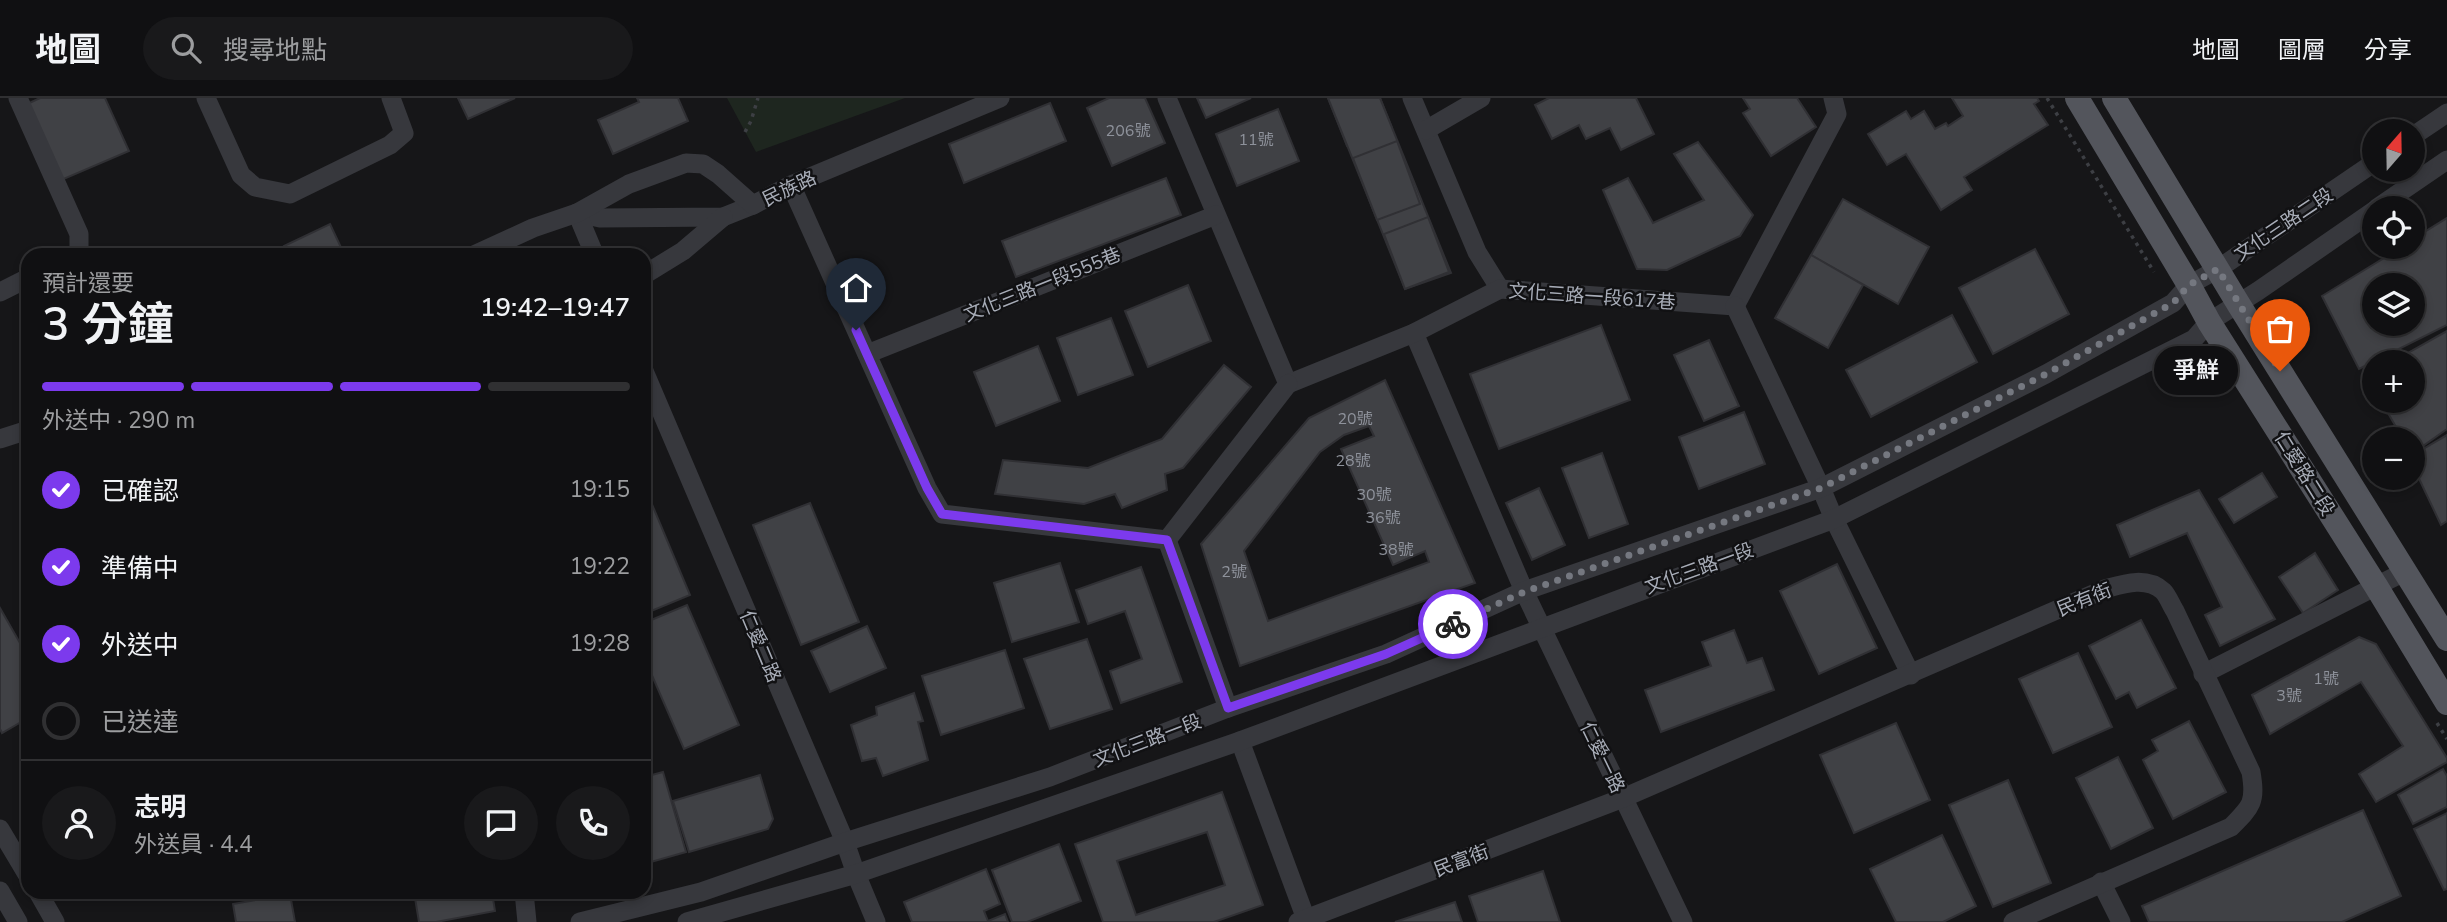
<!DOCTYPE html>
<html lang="zh-TW">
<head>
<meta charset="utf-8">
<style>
	body { margin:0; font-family:"Nunito Sans","Noto Sans TC",sans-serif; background:#19191b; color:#f1f3f6; height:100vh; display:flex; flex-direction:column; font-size:26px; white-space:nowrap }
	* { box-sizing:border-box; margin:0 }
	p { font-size:23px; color:#9c9d9f }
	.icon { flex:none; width:38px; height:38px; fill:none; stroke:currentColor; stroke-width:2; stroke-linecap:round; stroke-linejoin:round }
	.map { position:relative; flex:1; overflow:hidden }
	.details { position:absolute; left:21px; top:150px; width:630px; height:651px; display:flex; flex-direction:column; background:#101012; border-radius:21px; box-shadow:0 4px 10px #0003,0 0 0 2px #303032 }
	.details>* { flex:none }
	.needle { width:46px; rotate:20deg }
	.controls { position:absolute; left:2362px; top:21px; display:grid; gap:14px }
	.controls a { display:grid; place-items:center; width:63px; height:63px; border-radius:50%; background:#101012; box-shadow:0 4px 10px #0003,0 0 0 2px #303032; font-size:35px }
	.pin { position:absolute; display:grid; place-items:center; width:60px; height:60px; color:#fff; margin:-72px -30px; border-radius:50% 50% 50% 0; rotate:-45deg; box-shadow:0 0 7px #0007 }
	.pin .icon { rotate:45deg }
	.courier { position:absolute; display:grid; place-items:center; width:70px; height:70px; margin:-35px; border:5px solid #7c3aed; border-radius:50%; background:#fff; color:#222; box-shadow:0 2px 9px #0007 }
	.bubble { position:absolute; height:49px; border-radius:24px; background:#101012; box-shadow:0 4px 10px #0003,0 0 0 2px #303032; font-size:23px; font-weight:600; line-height:49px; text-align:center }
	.headline em { font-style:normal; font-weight:600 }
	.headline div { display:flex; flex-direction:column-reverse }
	.headline { display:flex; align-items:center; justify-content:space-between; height:119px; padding:0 21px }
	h1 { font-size:46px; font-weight:600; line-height:52px }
	.bar { display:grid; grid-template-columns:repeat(4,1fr); gap:10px 7px; align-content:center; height:84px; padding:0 21px }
	.bar i { height:9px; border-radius:5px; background:#303032 }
	.bar .selected { background:#7c3aed }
	.bar p { grid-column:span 4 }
	.line { display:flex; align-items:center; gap:18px; padding:0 21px; border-top:2px solid #303032 }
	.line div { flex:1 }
	.round { display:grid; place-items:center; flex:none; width:74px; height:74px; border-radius:37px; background:#19191b }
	ol { padding:0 21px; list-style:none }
	li { display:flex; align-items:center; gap:21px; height:77px }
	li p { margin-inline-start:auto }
	li .icon { padding:7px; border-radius:50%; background:#7c3aed; color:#fff; stroke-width:4 }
	li:last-child { color:#9c9d9f }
	li i { width:38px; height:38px; border:4px solid #303032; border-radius:50% }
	header { display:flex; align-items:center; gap:42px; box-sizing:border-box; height:98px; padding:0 35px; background:#101012; border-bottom:2px solid #303032 }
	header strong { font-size:33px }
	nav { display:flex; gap:38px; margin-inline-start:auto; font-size:24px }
	.search { width:490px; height:63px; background:#19191b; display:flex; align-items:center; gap:18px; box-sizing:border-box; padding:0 24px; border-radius:38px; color:#9c9d9f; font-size:26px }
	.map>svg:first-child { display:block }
	.green { fill:#1e261f }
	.building { fill:#404145; stroke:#303034; stroke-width:2; fill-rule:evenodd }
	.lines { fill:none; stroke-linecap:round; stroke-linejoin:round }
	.path { stroke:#3d3f44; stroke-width:3.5; stroke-dasharray:3.5 5; stroke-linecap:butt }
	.minor { stroke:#37383d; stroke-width:19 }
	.major { stroke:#53555c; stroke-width:24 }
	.done { stroke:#757880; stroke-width:7; stroke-dasharray:0 12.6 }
	.route { stroke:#7c3aed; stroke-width:9 }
	.labels { text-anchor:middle; stroke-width:5; stroke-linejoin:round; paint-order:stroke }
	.number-label { font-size:16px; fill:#8e929b }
	.street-label { font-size:19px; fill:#a8adb8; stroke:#111113 }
</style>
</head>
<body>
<header>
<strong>地圖</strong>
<div class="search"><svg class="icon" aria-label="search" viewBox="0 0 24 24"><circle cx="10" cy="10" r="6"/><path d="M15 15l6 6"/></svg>搜尋地點</div>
<nav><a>地圖</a><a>圖層</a><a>分享</a></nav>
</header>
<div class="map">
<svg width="2447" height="824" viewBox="0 0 2447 824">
	<rect width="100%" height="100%" fill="#161618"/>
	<!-- green -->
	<polygon class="green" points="727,0 905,0 756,54"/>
	<!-- building -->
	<g class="building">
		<polygon points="40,0 105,0 129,53 59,83 25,7"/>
		<polygon points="458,0 515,0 468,21"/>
		<polygon points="637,0 678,0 688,23 613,56 598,22 639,4"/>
		<polygon points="1109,0 1145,0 1165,45 1112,68 1087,10"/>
		<polygon points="1197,0 1251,0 1206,20"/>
		<polygon points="1328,0 1380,0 1392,30 1347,48"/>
		<polygon points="1328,0 1380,0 1451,175 1405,191"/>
		<polygon points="1549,0 1636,0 1654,36 1621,52 1610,30 1586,41 1579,27 1552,41 1535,7"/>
		<polygon points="1743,0 1797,0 1816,29 1771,58 1743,15 1750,11"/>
		<polygon points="1952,0 2037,0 2039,3 2034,6 2048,27 1964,79 1972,92 1941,112 1906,56 1887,67 1868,36 1906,13 1911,21 1924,13 1935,31 1946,25 1948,28 1963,18"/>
		<polygon points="1050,5 1066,43 964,85 949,46"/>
		<polygon points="1278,11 1299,63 1237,88 1216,36"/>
		<polygon points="1397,43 1420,106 1377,122 1353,60"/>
		<polygon points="1698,44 1753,117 1740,138 1667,172 1637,171 1603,92 1628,80 1653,125 1704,102 1674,56"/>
		<polygon points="1166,80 1181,117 1016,179 1002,143"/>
		<polygon points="1843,101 1929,149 1898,206 1811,157"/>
		<polygon points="1428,119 1449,174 1405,191 1384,136"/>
		<path d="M2447 120V227L2359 271 2322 198 2402 149H2413V141ZM2375 187H2413V226H2375Z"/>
		<polygon points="330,126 345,158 289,158 284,148"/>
		<polygon points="2035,151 2069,216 1993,256 1959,190"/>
		<polygon points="1811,157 1863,187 1828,250 1775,220"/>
		<polygon points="1188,187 1211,243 1148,269 1125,213"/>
		<polygon points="1952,217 1977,264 1871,319 1846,272"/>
		<polygon points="1111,220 1133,277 1078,297 1057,240"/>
		<polygon points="1601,227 1630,302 1499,351 1470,276"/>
		<polygon points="2447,233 2447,331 2413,355 2413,341 2403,341 2381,303 2413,303 2413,264 2392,264"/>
		<polygon points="1709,242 1739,308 1704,323 1674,257"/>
		<polygon points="1038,248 1060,303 996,328 974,274"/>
		<polygon points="1224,267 1251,289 1183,370 1165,376 1167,392 1122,410 1115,396 1084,406 995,396 1003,362 1088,370 1162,341"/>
		<path d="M1385 282 1475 485 1240 568 1201 446 1309 320ZM1369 328 1374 338 1341 351 1393 467 1425 453 1429 464 1268 523 1244 453 1320 354 1344 337Z"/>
		<polygon points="1744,314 1765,366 1699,391 1679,339"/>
		<polygon points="2447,337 2447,423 2441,427 2413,368 2413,357"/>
		<polygon points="1602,355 1628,426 1589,440 1562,370"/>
		<polygon points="2262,375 2277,399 2234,425 2219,401"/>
		<polygon points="1539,390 1565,447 1532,462 1506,405"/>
		<polygon points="646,392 690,497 644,516 644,393"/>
		<polygon points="2199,392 2275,521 2220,548 2205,517 2222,509 2187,435 2130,459 2117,427"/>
		<polygon points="810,405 859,524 801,547 753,427"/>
		<polygon points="2315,455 2338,492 2303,515 2279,479"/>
		<polygon points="1060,465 1079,524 1012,544 994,485"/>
		<polygon points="1837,466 1877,550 1819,576 1780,493"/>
		<polygon points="1141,469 1182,584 1121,605 1110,573 1142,561 1125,513 1088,526 1076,492"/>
		<polygon points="687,507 739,627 684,651 644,559 644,525"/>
		<polygon points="0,510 28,559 28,620 2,635 0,631"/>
		<polygon points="2141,522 2176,590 2137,610 2129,594 2116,601 2089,548"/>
		<polygon points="867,528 886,570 830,594 811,553"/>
		<polygon points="1734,532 1747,565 1762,560 1774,592 1661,634 1645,592 1711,568 1702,544"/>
		<polygon points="2359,539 2376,546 2447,660 2447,664 2376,704 2359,676 2403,648 2361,584 2270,636 2252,597"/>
		<polygon points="1087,541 1112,611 1050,631 1024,561"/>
		<polygon points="1005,552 1024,610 941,637 922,578"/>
		<polygon points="2078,555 2112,629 2053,655 2019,581"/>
		<polygon points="914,595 923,623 918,624 928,662 883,678 876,660 862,663 851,627 877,617 876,609"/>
		<polygon points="2189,623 2226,694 2173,721 2143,662 2158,653 2152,642"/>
		<polygon points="1896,625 1930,702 1854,735 1820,657"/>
		<polygon points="2118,659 2153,730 2111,751 2076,680"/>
		<polygon points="2443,671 2447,678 2447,709 2413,726 2398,697"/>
		<polygon points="663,674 686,754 644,766 644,679"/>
		<polygon points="760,677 773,721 768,731 689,754 673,703"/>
		<polygon points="2008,682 2051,785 1993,809 1949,707"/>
		<path d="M1222 694 1263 807 1214 824H1103L1075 746ZM1207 734 1225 787 1136 817 1117 763Z"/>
		<polygon points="2363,712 2401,798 2342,824 2149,824 2142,808"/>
		<polygon points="2447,715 2447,791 2444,792 2414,731"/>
		<polygon points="1942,737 1976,808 1943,824 1896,824 1870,771"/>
		<polygon points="1059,746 1081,803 1027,824 1012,824 992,772"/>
		<polygon points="986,771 1000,806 984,813 988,823 1005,816 1008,824 912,824 904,804"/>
		<polygon points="1543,773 1560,824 1478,824 1469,798"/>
		<polygon points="414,794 492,794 495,813 436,824 419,824"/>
		<polygon points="290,796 295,824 236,824 233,806"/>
		<polygon points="1455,804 1462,824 1395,824"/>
	</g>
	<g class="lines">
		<!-- path -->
		<g class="path">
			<polyline points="2047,0 2154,174"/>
			<polyline points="745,34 751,23 758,0"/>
			<polyline points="2437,625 2447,641"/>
		</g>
		<!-- minor -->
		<g class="minor">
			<polyline points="18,0 79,136 79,155 73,158"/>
			<polyline points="206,0 241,77 255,89 290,96 390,47 404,35 391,0"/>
			<polyline points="1167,0 1288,286"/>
			<polyline points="1412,0 1477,154 1500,191"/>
			<polyline points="1426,32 1481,0"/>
			<polyline points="2413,38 2447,15"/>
			<polyline points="791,87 927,390 942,416 1167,442 1228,610"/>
			<polyline points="2377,110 2447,62"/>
			<polyline points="577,115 600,120 723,119 753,107"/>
			<polyline points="577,115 595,158"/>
			<polyline points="472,158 533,130 577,115 629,86 686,65 703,66 718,76 753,107 791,87 1000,0"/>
			<polyline points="644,177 683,153 723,119"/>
			<polyline points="1500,191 1735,208 1837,16 1833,0"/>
			<polyline points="0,194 28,180"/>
			<polyline points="1735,208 1821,390 1834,421 1911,577"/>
			<polyline points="1414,235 1524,493 1683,824"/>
			<polyline points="867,256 1216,117"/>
			<polyline points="644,273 845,744 856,776 876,824"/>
			<polyline points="1288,286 1414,235 1500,191"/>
			<polyline points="0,341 28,332"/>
			<polyline points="1167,442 1288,286"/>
			<polyline points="2203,576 2406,473"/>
			<polyline points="1240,643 1306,821"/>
			<polyline points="0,731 28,778"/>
			<polyline points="2101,784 2121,824"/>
			<polyline points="0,793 18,824"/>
			<polyline points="38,794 55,824"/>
			<polyline points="524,794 527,824"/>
			<polyline points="580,824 701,794 845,744 1050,679 1228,610 1386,556 1524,493 1821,390 2046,276 2173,205 2189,187 2218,171 2375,64"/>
			<polyline points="687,824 856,776 1240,643 1834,421 2194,241 2209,224 2258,193 2375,112"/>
			<path d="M1298 824 1623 700 2105 491C2123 486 2146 478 2163 493 2168 498 2171 507 2175 513L2251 674C2256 704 2252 708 2231 729L2013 824"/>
		</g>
		<!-- major -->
		<g class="major">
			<polyline points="2077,0 2189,187 2209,224 2376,488 2447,605"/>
			<polyline points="2114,0 2239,207 2447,541"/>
		</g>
	</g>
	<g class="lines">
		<!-- done -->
		<polyline class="done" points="1453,526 1524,494 1821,390 2046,276 2130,229 2173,205 2189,187 2218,171 2280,273"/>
		<!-- route -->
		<polyline class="route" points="856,232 927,390 942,416 1167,442 1228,610 1386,556 1453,526"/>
	</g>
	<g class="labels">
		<!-- number labels -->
		<g class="number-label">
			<text x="1128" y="38">206號</text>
			<text x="1256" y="47">11號</text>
			<text x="1355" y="326">20號</text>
			<text x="1353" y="368">28號</text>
			<text x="1374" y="402">30號</text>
			<text x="1383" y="425">36號</text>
			<text x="1396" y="457">38號</text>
			<text x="1234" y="479">2號</text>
			<text x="2326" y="586">1號</text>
			<text x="2289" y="603">3號</text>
		</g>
		<!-- street labels -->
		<g class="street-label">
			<text transform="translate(789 90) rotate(-25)" y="7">民族路</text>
			<text transform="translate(2283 126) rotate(-34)" y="7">文化三路二段</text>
			<text transform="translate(1042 186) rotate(-22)" y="7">文化三路一段555巷</text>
			<text transform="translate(1592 198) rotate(4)" y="7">文化三路一段617巷</text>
			<text transform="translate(2305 375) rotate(58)" y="7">仁愛路二段</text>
			<text transform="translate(1699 470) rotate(-20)" y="7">文化三路一段</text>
			<text transform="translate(2084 501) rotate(-22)" y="7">民有街</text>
			<text transform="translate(761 548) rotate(67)" y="7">仁愛二路</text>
			<text transform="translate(1147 642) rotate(-21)" y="7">文化三路一段</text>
			<text transform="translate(1603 659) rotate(64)" y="7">仁愛一路</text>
			<text transform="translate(1461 762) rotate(-21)" y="7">民富街</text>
		</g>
	</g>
</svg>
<div class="controls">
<a><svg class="needle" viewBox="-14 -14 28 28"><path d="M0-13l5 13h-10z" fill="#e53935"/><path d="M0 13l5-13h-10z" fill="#9c9d9f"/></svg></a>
<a><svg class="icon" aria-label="locate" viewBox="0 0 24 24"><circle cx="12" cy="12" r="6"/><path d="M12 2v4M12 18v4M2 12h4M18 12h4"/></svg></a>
<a><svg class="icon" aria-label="layers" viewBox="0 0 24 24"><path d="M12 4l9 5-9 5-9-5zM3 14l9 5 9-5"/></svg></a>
<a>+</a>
<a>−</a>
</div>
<div class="pin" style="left:2280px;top:273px;background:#ea580c"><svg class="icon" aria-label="bag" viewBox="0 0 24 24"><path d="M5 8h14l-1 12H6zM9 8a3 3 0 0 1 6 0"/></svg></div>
<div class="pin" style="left:856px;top:232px;background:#1f2937"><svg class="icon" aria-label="home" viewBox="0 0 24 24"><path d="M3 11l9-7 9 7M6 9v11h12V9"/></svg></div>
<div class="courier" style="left:1453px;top:526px"><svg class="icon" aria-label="bike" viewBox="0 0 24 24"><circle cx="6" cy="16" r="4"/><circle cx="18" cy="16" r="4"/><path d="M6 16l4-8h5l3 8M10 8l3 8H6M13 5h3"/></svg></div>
<div class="bubble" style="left:2154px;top:248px;width:84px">爭鮮</div>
<section class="details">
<div class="headline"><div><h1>3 分鐘</h1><p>預計還要</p></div><em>19:42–19:47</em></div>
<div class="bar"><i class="selected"></i><i class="selected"></i><i class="selected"></i><i></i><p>外送中 · 290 m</p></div>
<ol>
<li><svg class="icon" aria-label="check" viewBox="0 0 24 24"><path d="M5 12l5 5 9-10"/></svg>已確認<p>19:15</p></li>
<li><svg class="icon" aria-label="check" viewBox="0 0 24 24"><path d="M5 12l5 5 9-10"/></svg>準備中<p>19:22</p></li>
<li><svg class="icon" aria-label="check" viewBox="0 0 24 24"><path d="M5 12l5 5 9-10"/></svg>外送中<p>19:28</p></li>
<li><i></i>已送達</li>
</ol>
<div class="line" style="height:126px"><a class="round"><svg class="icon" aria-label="person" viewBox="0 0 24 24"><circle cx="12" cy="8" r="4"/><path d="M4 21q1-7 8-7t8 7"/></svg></a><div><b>志明</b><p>外送員 · 4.4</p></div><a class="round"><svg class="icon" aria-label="chat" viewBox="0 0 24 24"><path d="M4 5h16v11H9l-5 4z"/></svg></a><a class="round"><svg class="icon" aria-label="phone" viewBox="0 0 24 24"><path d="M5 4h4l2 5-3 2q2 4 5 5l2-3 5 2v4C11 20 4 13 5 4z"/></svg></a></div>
</section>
</div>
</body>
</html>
